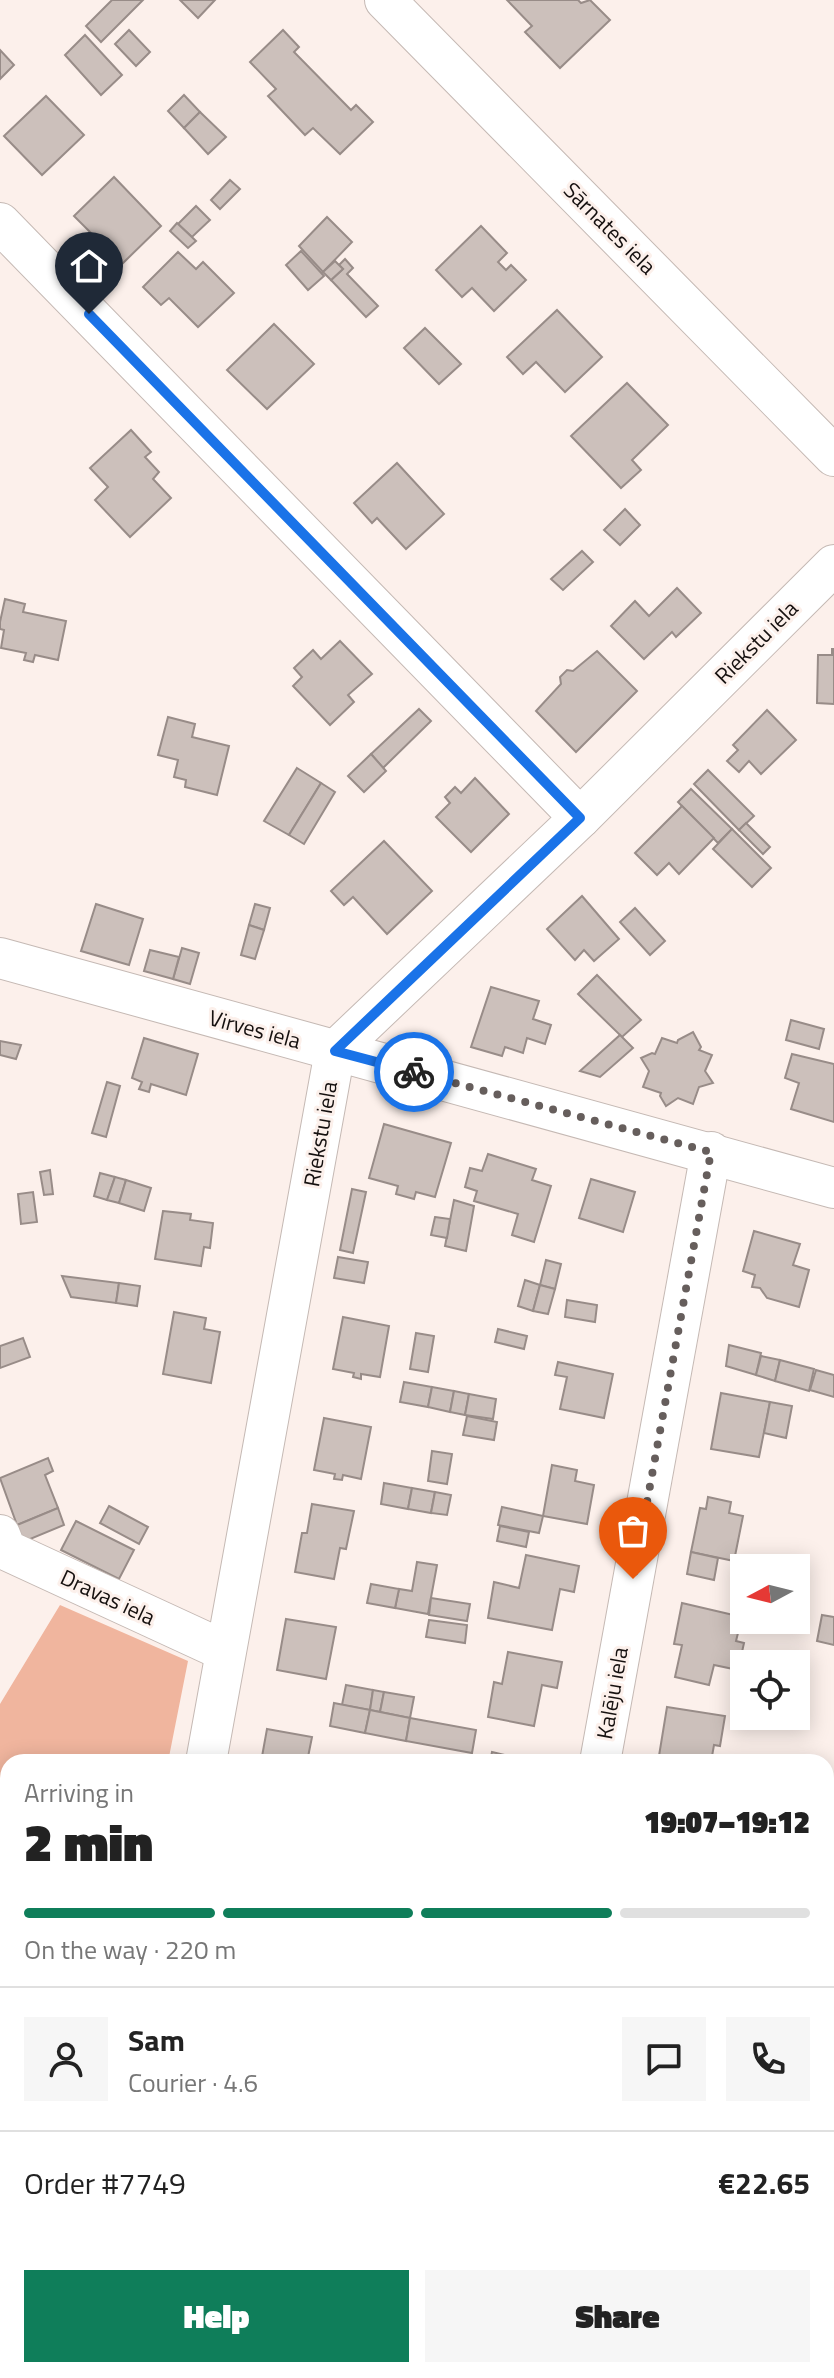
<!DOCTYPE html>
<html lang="en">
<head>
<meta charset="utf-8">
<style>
	body { margin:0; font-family:"Titillium Web",sans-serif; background:#f6f6f6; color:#222; height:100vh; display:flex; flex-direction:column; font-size:30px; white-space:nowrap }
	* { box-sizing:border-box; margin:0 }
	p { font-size:26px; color:#767676 }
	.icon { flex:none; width:44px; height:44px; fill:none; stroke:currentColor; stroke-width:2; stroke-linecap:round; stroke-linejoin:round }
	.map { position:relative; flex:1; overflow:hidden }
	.side { position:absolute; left:0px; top:1754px; width:834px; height:624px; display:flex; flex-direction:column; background:#fff; border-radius:24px 24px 0 0; box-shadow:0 4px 20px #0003 }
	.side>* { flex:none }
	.needle { width:52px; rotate:263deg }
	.buttons { position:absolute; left:730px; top:1554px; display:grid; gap:16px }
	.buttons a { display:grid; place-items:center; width:80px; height:80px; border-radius:0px; background:#fff; box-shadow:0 4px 20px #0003; font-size:40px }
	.pin { position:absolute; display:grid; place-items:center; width:68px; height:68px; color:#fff; margin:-82px -34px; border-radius:50% 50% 50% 0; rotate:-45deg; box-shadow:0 0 8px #0007 }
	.pin .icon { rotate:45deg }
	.courier { position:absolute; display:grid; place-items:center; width:80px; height:80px; margin:-40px; border:6px solid #1a73e8; border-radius:50%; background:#fff; color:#222; box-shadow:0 2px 10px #0007 }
	.head em { font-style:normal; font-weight:800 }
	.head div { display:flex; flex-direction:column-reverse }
	.head { display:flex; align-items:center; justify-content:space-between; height:136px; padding:0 24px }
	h1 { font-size:52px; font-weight:800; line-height:60px }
	.bar { display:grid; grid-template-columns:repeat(4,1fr); gap:12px 8px; align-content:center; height:96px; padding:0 24px }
	.bar i { height:10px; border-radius:6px; background:#e0e0e0 }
	.bar .active { background:#0f7e5a }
	.bar p { grid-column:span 4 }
	.line { display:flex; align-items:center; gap:20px; padding:0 24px; border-top:2px solid #e0e0e0 }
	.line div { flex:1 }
	.round { display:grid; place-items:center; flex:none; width:84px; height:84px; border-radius:0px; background:#f6f6f6 }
	.cta { display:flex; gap:16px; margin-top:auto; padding:16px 24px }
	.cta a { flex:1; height:92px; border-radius:0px; background:#0f7e5a; color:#fff; font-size:32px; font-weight:800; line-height:92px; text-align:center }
	.cta a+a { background:#f6f6f6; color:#222 }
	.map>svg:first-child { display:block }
	.green { fill:#f0b59e }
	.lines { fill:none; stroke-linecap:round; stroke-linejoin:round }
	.stream { stroke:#388566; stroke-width:10 }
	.building { fill:#ccc0bb; stroke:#988c88; stroke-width:2 }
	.minor-casing { stroke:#c5b9b4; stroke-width:42 }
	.minor { stroke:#fff; stroke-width:40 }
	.done { stroke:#665e5c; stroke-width:8; stroke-dasharray:0 14.4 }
	.route { stroke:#1a73e8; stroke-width:10 }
	.labels { text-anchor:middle; stroke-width:6; stroke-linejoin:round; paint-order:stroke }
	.street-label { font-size:22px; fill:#15100f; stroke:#fcf0eb }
</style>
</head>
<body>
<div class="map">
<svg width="834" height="2378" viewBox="0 0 834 2378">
	<rect width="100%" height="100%" fill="#fcf0eb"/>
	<!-- green -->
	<polygon class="green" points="60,1605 188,1661 168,1762 8,1762 8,1901 0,1904 0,1704"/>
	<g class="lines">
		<!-- stream -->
		<polyline class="stream" points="0,2223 8,2226"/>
	</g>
	<!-- building -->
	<g class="building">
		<polygon points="112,0 143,0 101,42 86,26"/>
		<polygon points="180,0 215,0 198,18"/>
		<polygon points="507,0 578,0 581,3 590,0 610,20 560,68 525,32 532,26"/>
		<polygon points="129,30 150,52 136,66 115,44"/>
		<polygon points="283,30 299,47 294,52 351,110 356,105 373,122 340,154 313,128 305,135 268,96 276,89 250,62"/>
		<polygon points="85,35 122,75 101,95 65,55"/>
		<polygon points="0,50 14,65 0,79"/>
		<polygon points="184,95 200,112 184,128 168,111"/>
		<polygon points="46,96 84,135 42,175 4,136"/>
		<polygon points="200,112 226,137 208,154 184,128"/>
		<polygon points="114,177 161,226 122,264 74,216"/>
		<polygon points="230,180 240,189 220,209 211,200"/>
		<polygon points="196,206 210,220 192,237 178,224"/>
		<polygon points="327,217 352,242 323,272 299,246"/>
		<polygon points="177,223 196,241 188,248 170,231"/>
		<polygon points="481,226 507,253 498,262 506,270 511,265 526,280 494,311 472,288 462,297 436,270"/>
		<polygon points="301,251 324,276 308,290 286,265"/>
		<polygon points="178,252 196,269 203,262 234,293 198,327 169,298 161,305 143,287"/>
		<polygon points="345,259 353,268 347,274 378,306 366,317 331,280 343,269 339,265"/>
		<polygon points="335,261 343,269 331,280 323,272"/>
		<polygon points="557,310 602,357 565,392 536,362 523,374 507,357"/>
		<polygon points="274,324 314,364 267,409 227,370"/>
		<polygon points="425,328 461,364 439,384 404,348"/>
		<polygon points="627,383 668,425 632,460 641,470 621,488 571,436"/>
		<polygon points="131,430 151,452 145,457 159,472 153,479 171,498 130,537 95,500 108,487 90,468"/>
		<polygon points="397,463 444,514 406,549 377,518 372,523 354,503"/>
		<polygon points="625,509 640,525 620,545 604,530"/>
		<polygon points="582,551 593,562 563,590 551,579"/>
		<polygon points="677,588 701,613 676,637 672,632 644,659 611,626 635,601 649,616"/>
		<polygon points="5,599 25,604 23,612 66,621 58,660 35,655 33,662 24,660 26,653 1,648 4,630 0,629 0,622"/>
		<polygon points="340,641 372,674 348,695 354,702 330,725 293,686 302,677 294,668 313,650 321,659"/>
		<polygon points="832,649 834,649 834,704 817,703 818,655 832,655"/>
		<polygon points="597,651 637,691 576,752 536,711 561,684 560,677 567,670 573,671"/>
		<polygon points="419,709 431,721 383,768 371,754"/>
		<polygon points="767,710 796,740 761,774 749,761 739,772 727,761 738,750 733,745"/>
		<polygon points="168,717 195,724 192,737 229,746 217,795 185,787 186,780 174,777 178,760 158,755"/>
		<polygon points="371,754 386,771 364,792 348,776"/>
		<polygon points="297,768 321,783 289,835 264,821"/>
		<polygon points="708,770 754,816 739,830 694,784"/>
		<polygon points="475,778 509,814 471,852 436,817 450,803 445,797 455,787 461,793"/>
		<polygon points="321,783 335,792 304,844 289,835"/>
		<polygon points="691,789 732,829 718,843 678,802"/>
		<polygon points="682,806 714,838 679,874 669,863 657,875 635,853"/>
		<polygon points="746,823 770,847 763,854 739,830"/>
		<polygon points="732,829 771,868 752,887 713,849"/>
		<polygon points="384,841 432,891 387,934 353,897 344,905 331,891"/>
		<polygon points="582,896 619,939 594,961 584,950 575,960 547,929"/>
		<polygon points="96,904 143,919 129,965 81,951"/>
		<polygon points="255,904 270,908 264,930 249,925"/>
		<polygon points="635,908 665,941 650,955 620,922"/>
		<polygon points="249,925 264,930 255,959 241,955"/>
		<polygon points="182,948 199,953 190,984 173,979"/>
		<polygon points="150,950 179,957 173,979 144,971"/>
		<polygon points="597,975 641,1020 622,1037 578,994"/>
		<polygon points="491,987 539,1001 533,1019 551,1025 545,1044 527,1038 523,1053 505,1047 502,1056 471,1047"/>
		<polygon points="791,1020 824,1029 819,1049 786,1040"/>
		<polygon points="693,1032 701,1047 699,1050 712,1055 705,1071 713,1083 699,1087 693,1104 678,1098 666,1106 660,1096 661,1093 643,1087 649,1071 641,1058 652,1053 655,1054 662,1038 677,1043 678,1040"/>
		<polygon points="620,1035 633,1048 600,1077 580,1071"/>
		<polygon points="144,1038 198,1054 186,1095 151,1084 149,1092 139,1089 142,1082 132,1078"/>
		<polygon points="0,1041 21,1045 16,1059 0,1055"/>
		<polygon points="792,1054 834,1064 834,1122 791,1109 799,1083 785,1078"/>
		<polygon points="107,1082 120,1086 106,1137 92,1133"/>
		<polygon points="384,1124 451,1143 435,1197 416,1192 414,1199 396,1194 398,1186 369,1178"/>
		<polygon points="488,1154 536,1169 532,1180 551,1186 534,1242 512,1235 518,1214 474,1201 477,1191 465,1187 470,1168 482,1171"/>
		<polygon points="50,1170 53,1194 44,1195 40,1172"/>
		<polygon points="100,1173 115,1177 107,1200 94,1196"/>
		<polygon points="115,1177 126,1180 119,1203 107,1200"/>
		<polygon points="591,1179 635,1192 623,1232 579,1218"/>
		<polygon points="126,1180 151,1188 144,1211 119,1203"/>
		<polygon points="352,1189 366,1192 353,1253 340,1250"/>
		<polygon points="33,1192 37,1222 21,1224 18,1194"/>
		<polygon points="454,1200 474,1206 466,1251 445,1246"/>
		<polygon points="163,1211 191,1214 190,1220 213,1223 210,1248 204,1247 201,1266 155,1259"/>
		<polygon points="435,1217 450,1219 447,1238 431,1235"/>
		<polygon points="754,1231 800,1244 793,1265 809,1270 799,1307 767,1298 760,1288 752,1287 755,1275 743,1271"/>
		<polygon points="338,1257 368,1262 364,1283 334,1278"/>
		<polygon points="546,1260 561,1264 555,1289 540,1285"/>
		<polygon points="62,1276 119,1283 116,1303 71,1297"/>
		<polygon points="525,1280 540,1285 533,1311 518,1306"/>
		<polygon points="119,1283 140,1286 137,1306 116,1303"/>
		<polygon points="540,1285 555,1289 548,1314 533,1311"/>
		<polygon points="567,1300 597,1305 595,1322 565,1317"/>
		<polygon points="174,1312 206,1318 204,1329 220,1332 211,1383 163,1374"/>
		<polygon points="343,1317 389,1326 380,1377 361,1374 361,1379 353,1377 354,1373 333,1369"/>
		<polygon points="498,1329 527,1336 524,1349 495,1342"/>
		<polygon points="416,1333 434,1336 428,1372 410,1369"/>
		<polygon points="23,1338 30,1357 0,1368 0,1346"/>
		<polygon points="729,1345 761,1353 756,1375 726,1366"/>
		<polygon points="761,1356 780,1360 775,1381 756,1375"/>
		<polygon points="780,1360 814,1369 809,1391 775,1381"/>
		<polygon points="558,1362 613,1374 604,1418 560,1409 567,1377 555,1375"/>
		<polygon points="816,1370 834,1375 834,1397 810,1390"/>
		<polygon points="404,1382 432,1387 428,1407 400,1402"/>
		<polygon points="432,1387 454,1391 450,1412 428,1407"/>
		<polygon points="454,1391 469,1394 465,1415 450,1412"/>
		<polygon points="721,1393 770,1402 759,1457 711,1449"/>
		<polygon points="469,1394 496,1399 493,1419 465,1415"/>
		<polygon points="770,1402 792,1406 786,1438 764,1433"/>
		<polygon points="467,1416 497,1422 494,1440 463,1435"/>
		<polygon points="324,1418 371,1427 361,1479 343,1475 342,1480 334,1479 335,1474 314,1470"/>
		<polygon points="432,1451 452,1454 447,1484 428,1481"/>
		<polygon points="48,1458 53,1471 45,1475 58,1508 17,1525 0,1478"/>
		<polygon points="552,1465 577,1470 575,1481 594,1485 587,1524 543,1516"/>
		<polygon points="384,1483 412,1488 408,1509 381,1504"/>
		<polygon points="412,1488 435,1492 431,1513 408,1509"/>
		<polygon points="435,1492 451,1495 447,1515 431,1513"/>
		<polygon points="708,1497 731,1502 729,1513 743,1516 734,1561 691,1552 700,1508 706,1509"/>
		<polygon points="312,1504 354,1511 346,1549 340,1548 334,1579 295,1572 302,1533 307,1533"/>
		<polygon points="109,1506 148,1527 139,1544 100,1523"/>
		<polygon points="502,1507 543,1516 539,1533 498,1525"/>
		<polygon points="58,1508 64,1525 23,1542 17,1525"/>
		<polygon points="76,1521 134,1550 119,1579 61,1550"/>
		<polygon points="500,1526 529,1532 526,1547 497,1541"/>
		<polygon points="691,1552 718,1558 714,1580 687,1574"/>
		<polygon points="526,1555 579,1566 574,1592 560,1589 552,1630 488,1618 494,1582 519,1588"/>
		<polygon points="417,1562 437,1565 428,1614 395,1608 399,1589 412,1591"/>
		<polygon points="371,1584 399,1589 395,1608 367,1603"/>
		<polygon points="431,1598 470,1604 467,1621 429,1615"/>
		<polygon points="682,1603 742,1617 736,1641 744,1643 738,1670 714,1665 709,1685 675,1677 682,1645 674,1644"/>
		<polygon points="822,1615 834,1617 834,1645 817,1641"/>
		<polygon points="286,1619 336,1627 326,1679 277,1670"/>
		<polygon points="429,1620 467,1625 465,1643 426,1637"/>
		<polygon points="508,1652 562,1662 557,1688 542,1685 534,1726 488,1717 494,1682 502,1684"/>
		<polygon points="346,1685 373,1690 370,1710 342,1705"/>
		<polygon points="373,1690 384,1692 380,1712 370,1710"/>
		<polygon points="384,1692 414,1697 410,1718 380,1712"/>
		<polygon points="334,1703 370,1710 365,1733 330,1726"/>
		<polygon points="667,1707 725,1716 720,1746 714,1745 711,1762 658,1762"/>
		<polygon points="370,1710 410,1718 406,1741 365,1733"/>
		<polygon points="410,1718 476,1730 472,1753 406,1741"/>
		<polygon points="267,1729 312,1737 307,1762 261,1762"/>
		<polygon points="492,1752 534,1762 490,1762"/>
		<polygon points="833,2044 834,2045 834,2092 826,2090"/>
		<polygon points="833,2120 834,2120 834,2187 826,2186 826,2153"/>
		<polygon points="826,2235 834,2236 834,2262 826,2262"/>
		<polygon points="0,2326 8,2334 8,2370 11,2370 3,2378 0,2378"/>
		<polygon points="213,2370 240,2370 240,2378 212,2378"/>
		<polygon points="265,2370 290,2370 289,2378 264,2376"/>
		<polygon points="290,2370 318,2370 316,2378 289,2378"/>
		<polygon points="371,2370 429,2370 427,2378 407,2378"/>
		<polygon points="539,2370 601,2370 618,2374 618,2378 538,2378"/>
	</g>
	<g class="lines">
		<!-- minor casing -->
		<g class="minor-casing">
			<g id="minor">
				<polyline points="385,0 834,456"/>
				<polyline points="0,223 580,818"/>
				<polyline points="0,958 834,1188"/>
				<polyline points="0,1535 6,1550 225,1651"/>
				<polyline points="206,1762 335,1051 580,818 834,565"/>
				<polyline points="600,1762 711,1152"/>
				<polyline points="0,2196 8,2199"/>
				<polyline points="826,2361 834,2363"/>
				<polyline points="102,2378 103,2370"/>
				<polyline points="487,2378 489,2370"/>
			</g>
		</g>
		<!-- minor -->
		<use href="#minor" class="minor"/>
	</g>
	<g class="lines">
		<!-- done -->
		<polyline class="done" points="414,1072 711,1152 633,1579"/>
		<!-- route -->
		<polyline class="route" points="89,314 580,818 335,1051 414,1072"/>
	</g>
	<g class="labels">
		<!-- street labels -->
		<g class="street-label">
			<text transform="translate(610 228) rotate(45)" y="8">Sārnates iela</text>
			<text transform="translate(756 642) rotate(-45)" y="8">Riekstu iela</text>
			<text transform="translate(255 1029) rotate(15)" y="8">Virves iela</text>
			<text transform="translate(320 1134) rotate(-80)" y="8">Riekstu iela</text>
			<text transform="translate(108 1597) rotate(25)" y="8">Dravas iela</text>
			<text transform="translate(612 1693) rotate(-80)" y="8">Kalēju iela</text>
		</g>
	</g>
</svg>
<div class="buttons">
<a><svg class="needle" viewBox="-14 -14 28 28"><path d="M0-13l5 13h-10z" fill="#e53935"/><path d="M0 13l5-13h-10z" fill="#767676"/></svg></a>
<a><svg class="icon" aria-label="locate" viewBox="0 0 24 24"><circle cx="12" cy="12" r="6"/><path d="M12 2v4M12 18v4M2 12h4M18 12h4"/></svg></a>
</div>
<div class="pin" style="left:633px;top:1579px;background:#ea580c"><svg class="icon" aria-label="bag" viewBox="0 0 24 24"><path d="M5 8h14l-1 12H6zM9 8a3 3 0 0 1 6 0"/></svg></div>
<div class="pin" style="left:89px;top:314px;background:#1f2937"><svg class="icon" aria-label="home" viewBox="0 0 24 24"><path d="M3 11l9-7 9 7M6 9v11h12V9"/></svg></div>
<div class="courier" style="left:414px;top:1072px"><svg class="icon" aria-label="bike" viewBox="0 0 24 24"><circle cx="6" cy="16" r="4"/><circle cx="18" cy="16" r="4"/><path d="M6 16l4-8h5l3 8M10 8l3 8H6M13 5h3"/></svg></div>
<section class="side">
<div class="head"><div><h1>2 min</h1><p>Arriving in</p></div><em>19:07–19:12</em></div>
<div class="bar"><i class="active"></i><i class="active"></i><i class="active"></i><i></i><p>On the way · 220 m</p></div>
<div class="line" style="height:144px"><a class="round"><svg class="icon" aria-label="person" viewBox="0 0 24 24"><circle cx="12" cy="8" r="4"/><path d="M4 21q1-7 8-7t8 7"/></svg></a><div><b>Sam</b><p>Courier · 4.6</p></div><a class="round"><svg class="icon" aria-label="chat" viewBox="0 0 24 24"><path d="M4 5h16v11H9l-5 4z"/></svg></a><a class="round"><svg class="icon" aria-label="phone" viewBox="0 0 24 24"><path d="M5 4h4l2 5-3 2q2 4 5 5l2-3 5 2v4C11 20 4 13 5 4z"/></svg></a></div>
<div class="line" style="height:104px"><div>Order #7749</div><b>€22.65</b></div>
<div class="cta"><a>Help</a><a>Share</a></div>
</section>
</div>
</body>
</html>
